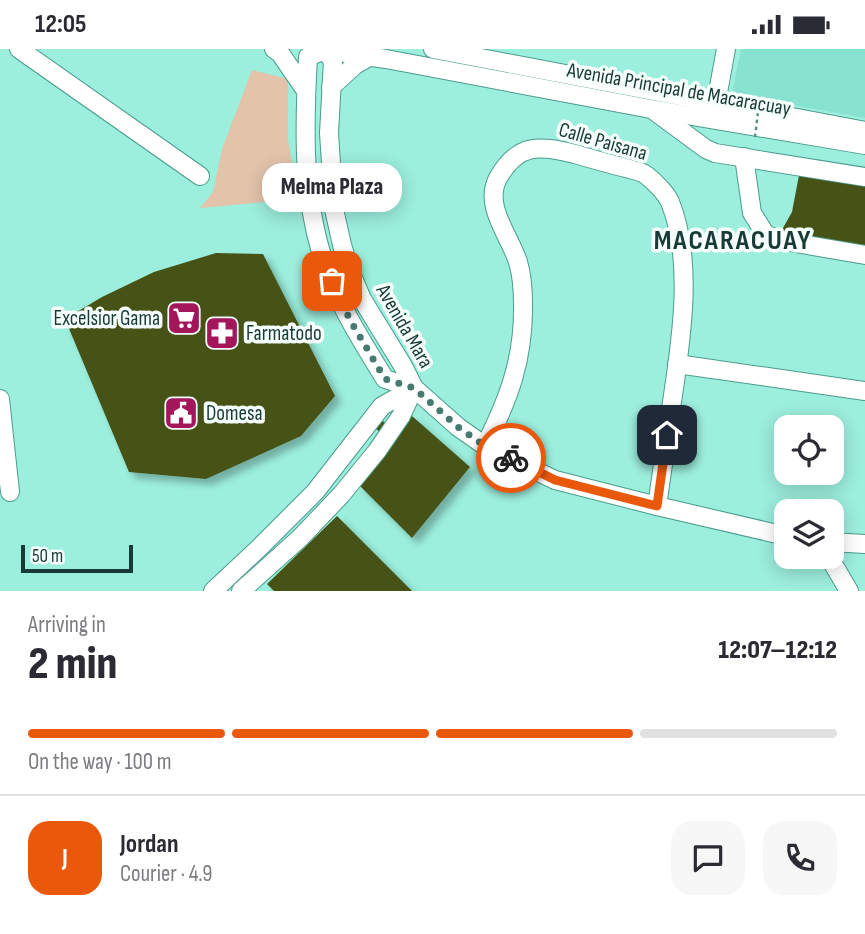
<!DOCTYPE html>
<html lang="en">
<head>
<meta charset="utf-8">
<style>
	body { margin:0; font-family:"Sofia Sans Condensed",sans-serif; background:#f7f7f7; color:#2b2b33; height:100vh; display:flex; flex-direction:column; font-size:26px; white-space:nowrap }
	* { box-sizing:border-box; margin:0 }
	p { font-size:23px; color:#7c7c81 }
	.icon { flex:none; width:38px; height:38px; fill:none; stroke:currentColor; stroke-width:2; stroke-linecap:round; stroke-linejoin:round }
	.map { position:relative; height:542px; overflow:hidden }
	.panel { display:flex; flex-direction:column; background:#fff; flex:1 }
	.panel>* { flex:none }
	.fabs { position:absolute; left:774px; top:366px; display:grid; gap:14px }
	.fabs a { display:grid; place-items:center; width:70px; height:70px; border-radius:14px; background:#fff; box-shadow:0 4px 18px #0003; font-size:35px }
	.scale { position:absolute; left:21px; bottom:18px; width:112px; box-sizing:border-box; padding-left:7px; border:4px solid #193b35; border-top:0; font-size:19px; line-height:24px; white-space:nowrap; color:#193b35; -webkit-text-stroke:5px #f7fffd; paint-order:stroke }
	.pin { position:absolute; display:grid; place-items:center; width:60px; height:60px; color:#fff; margin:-30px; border-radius:14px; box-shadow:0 4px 10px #0006 }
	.courier { position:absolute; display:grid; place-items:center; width:70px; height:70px; margin:-35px; border:5px solid #ea580c; border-radius:50%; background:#fff; color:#222; box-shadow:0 2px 9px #0007 }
	.bubble { position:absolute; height:49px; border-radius:21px; background:#fff; box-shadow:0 4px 18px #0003; font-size:23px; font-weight:800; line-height:49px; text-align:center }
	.head em { font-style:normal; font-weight:800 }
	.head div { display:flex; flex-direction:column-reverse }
	.head { display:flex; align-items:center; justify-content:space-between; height:119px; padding:0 28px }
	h1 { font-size:46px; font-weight:800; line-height:52px }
	.bar { display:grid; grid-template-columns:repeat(4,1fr); gap:10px 7px; align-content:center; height:84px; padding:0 28px }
	.bar i { height:9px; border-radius:5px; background:#e1e1e2 }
	.bar .active { background:#ea580c }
	.bar p { grid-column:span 4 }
	.line { display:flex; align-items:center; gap:18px; padding:0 28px; border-top:2px solid #e1e1e2 }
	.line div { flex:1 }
	.round { display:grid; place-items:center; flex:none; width:74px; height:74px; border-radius:21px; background:#f7f7f7 }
	.status { display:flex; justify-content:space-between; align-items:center; height:49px; padding:0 35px; background:#fff; direction:ltr }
	.status svg { height:19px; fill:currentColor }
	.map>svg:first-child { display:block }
	.built { fill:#87e3d0 }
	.green { fill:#e3c3aa }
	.building { fill:#475217; filter:url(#shadow) }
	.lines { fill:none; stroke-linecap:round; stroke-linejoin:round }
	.minor-casing { stroke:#4a9c8c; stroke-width:20 }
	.minor { stroke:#fff; stroke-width:18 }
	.path-bridge { stroke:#589186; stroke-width:2.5; stroke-dasharray:3.5 3.5; stroke-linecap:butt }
	.done { stroke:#477a70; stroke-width:7; stroke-dasharray:0 12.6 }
	.route { stroke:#ea580c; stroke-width:9 }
	.labels { text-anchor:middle; stroke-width:7; stroke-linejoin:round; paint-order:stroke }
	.street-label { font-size:21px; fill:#193b35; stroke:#f7fffd }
	.poi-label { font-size:21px; fill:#193b35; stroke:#f7fffd; text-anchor:start }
	.district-label { font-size:28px; font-weight:bold; letter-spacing:2px; fill:#193b35; stroke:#f7fffd }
</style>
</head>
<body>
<div class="status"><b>12:05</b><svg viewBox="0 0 49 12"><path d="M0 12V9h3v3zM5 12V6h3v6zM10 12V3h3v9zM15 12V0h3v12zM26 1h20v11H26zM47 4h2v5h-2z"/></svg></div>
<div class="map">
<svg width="865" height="542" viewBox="0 0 865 542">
	<defs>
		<filter id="shadow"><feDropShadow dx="6" dy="6" stdDeviation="3.5" flood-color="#0004"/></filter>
	</defs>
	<rect width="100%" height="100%" fill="#9ceedd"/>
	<!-- built -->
	<polygon class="built" points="741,0 865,0 865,69 732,45"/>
	<!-- green -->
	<polygon class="green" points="252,21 288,30 288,91 299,150 200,159 213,143 222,100"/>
	<!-- building -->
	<g class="building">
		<polygon points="800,121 865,133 865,201 779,186 792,163"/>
		<polygon points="216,204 263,205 335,347 301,387 206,430 129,423 65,270 102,248 154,223"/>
		<polygon points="412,367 470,418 412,489 358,435"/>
		<polygon points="381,371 387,375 381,384 375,379"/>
		<polygon points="337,467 412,542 274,542 267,535"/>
	</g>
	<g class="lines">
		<!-- minor casing -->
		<g class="minor-casing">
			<g id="minor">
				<polyline points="19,0 200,127"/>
				<polyline points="274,0 280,4 306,42"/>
				<polyline points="319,0 386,10 651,60 865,96"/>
				<polyline points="433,0 865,82"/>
				<polyline points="325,1 333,12 329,84 334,160 342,196 350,222 362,250 403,317 414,339 458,378 485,397 555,431 657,457 786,487"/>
				<path d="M325 1 308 8C304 78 302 149 325 216 339 257 363 294 385 330L414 339"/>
				<polyline points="331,38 355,16 369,8"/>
				<polyline points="716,54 726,0"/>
				<polyline points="653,61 706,100 715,104 865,128"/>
				<polyline points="744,108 752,164 766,186 784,192 865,206"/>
				<polyline points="677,315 865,342"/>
				<polyline points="0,350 10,443"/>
				<path d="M485 397C509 349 524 310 523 255 523 242 522 226 518 213 510 187 483 157 498 129 518 94 539 96 575 105 592 110 609 115 626 119 632 121 641 122 646 126 654 132 666 144 670 153 694 212 681 292 672 353 667 387 662 422 657 457"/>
				<polyline points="831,493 865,495"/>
				<polyline points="829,508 849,542"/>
				<polyline points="213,542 259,499 315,443 382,357 414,339"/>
				<polyline points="241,542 300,489 341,446 377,402 401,367 414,339"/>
			</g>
		</g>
		<!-- minor -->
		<use href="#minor" class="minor"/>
		<!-- path-bridge -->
		<polyline class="path-bridge" points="755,88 759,55"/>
	</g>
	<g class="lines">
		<!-- done -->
		<polyline class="done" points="332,232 350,271 385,330 414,339 458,378 485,397 511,409"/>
		<!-- route -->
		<polyline class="route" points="511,409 555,431 657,457 667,386"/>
	</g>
	<!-- icons -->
	<defs>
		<g id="supermarket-square" transform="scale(1.75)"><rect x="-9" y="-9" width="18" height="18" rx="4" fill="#a4165a" stroke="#f7fffd"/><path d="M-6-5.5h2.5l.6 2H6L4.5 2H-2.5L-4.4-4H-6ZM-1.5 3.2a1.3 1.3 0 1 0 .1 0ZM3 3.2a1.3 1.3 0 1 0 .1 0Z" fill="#fff"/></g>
		<g id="pharmacy-square" transform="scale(1.75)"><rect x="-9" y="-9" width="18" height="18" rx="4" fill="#a4165a" stroke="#f7fffd"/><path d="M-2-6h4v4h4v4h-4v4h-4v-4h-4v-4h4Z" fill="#fff"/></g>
		<g id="civic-square" transform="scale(1.75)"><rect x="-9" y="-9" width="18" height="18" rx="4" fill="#a4165a" stroke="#f7fffd"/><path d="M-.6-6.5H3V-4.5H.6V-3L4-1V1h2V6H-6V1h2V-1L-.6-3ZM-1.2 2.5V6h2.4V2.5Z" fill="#fff"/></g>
	</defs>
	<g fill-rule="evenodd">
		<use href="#supermarket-square" x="184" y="269"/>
		<use href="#pharmacy-square" x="222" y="284"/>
		<use href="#civic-square" x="181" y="364"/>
	</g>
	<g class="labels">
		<!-- street labels -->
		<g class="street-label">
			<text transform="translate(679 40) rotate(10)" y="7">Avenida Principal de Macaracuay</text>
			<text transform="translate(603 92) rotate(16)" y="7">Calle Paisana</text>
			<text transform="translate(405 277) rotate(60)" y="7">Avenida Mara</text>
		</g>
		<!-- poi labels -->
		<g class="poi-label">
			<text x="160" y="276" text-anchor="end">Excelsior Gama</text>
			<text x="246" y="291">Farmatodo</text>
			<text x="206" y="371">Domesa</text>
		</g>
		<!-- district labels -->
		<g class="district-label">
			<text x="733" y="200">MACARACUAY</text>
		</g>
	</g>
</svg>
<div class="fabs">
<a><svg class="icon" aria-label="locate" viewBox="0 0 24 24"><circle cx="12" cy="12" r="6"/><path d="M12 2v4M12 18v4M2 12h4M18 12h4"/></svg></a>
<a><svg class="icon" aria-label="layers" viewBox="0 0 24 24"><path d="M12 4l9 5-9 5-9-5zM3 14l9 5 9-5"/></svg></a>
</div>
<div class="scale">50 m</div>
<div class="pin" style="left:332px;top:232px;background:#ea580c"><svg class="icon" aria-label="bag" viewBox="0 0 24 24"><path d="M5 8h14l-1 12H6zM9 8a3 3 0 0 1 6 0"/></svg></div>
<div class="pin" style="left:667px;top:386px;background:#1f2937"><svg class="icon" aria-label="home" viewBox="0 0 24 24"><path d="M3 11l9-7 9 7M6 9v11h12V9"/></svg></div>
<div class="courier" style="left:511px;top:409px"><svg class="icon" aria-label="bike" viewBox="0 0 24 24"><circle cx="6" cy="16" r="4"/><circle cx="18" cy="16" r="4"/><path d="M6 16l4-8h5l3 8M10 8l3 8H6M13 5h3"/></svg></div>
<div class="bubble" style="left:262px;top:114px;width:140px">Melma Plaza</div>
</div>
<section class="panel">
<div class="head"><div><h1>2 min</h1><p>Arriving in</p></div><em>12:07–12:12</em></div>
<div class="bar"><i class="active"></i><i class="active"></i><i class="active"></i><i></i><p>On the way · 100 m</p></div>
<div class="line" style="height:126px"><b class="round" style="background:#ea580c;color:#fff">J</b><div><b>Jordan</b><p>Courier · 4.9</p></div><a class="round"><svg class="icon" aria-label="chat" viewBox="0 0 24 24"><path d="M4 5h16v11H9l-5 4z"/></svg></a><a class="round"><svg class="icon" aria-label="phone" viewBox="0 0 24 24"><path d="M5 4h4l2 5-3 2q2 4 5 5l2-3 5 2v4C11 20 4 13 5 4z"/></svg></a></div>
</section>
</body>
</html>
